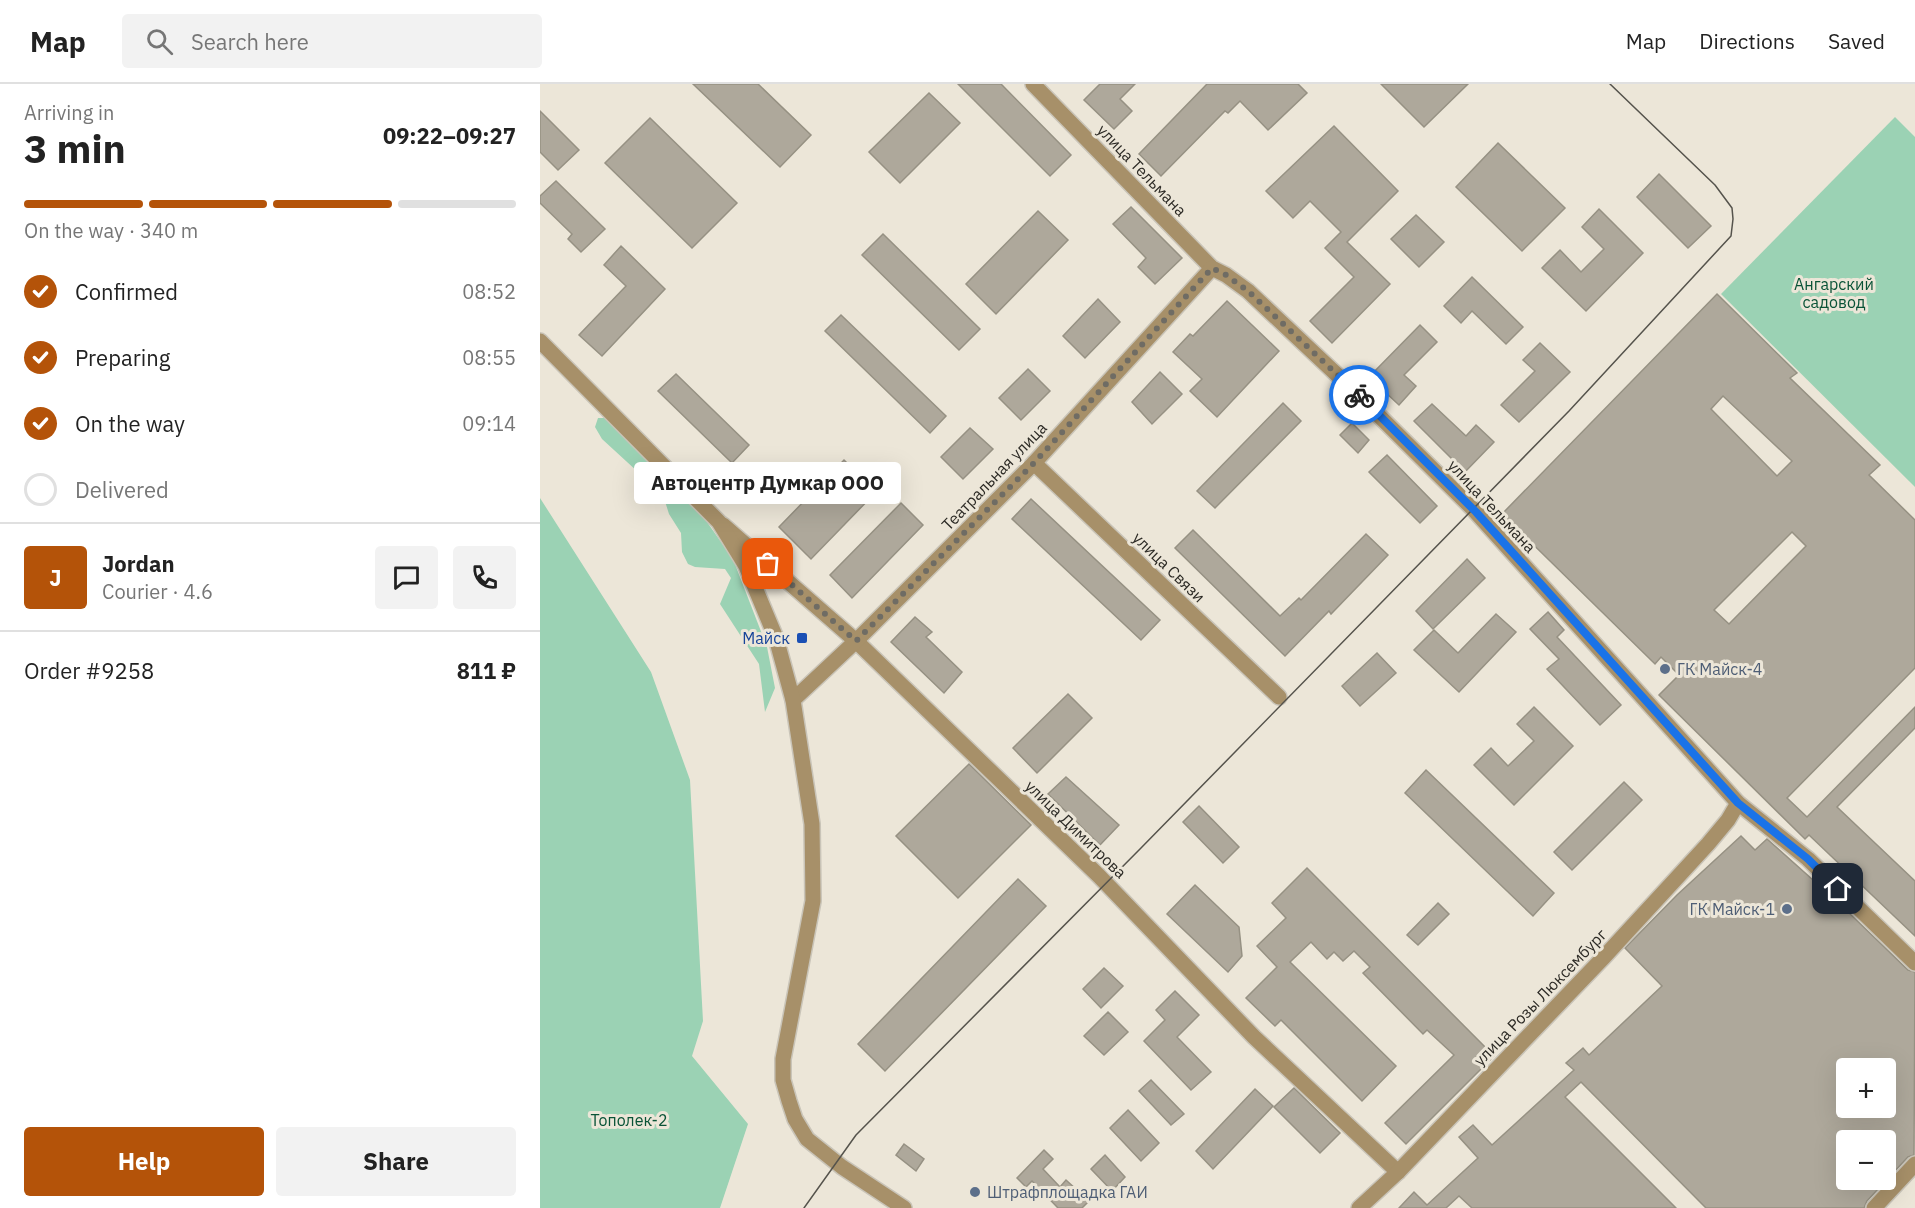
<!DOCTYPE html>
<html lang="en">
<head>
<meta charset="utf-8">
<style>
	body { margin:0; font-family:"IBM Plex Sans",sans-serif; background:#f2f2f2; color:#222; height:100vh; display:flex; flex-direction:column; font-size:22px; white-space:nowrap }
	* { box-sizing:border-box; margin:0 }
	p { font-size:20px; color:#767676 }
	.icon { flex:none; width:33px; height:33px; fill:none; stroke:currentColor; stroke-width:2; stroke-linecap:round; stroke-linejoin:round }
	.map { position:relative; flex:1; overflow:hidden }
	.side { display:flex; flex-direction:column; background:#fff; width:540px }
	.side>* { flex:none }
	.tools { position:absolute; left:1296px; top:974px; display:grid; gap:12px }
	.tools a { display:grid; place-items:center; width:60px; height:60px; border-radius:6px; background:#fff; box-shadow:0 6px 24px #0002; font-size:30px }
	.pin { position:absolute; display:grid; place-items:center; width:51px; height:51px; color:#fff; margin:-26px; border-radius:12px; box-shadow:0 3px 9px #0006 }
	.courier { position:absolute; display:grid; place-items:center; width:60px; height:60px; margin:-30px; border:4px solid #1a73e8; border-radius:50%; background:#fff; color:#222; box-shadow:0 2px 8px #0007 }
	.bubble { position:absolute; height:42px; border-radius:6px; background:#fff; box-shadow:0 6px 24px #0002; font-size:20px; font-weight:700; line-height:42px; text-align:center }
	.summary em { font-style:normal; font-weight:700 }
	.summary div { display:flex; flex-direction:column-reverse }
	.summary { display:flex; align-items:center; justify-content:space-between; height:102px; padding:0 24px }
	h1 { font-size:39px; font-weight:700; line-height:45px }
	.bar { display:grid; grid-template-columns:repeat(4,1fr); gap:9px 6px; align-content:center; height:72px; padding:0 24px }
	.bar i { height:8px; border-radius:4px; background:#e0e0e0 }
	.bar .selected { background:#b45309 }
	.bar p { grid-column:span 4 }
	.line { display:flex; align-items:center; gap:15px; padding:0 24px; border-top:2px solid #e0e0e0 }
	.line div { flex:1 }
	.round { display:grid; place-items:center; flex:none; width:63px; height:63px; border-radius:6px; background:#f2f2f2 }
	ol { padding:0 24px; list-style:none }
	li { display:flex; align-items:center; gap:18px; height:66px }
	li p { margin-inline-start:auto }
	li .icon { padding:6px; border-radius:50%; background:#b45309; color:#fff; stroke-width:4 }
	li:last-child { color:#767676 }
	li i { width:33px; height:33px; border:3px solid #e0e0e0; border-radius:50% }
	.primary-button { display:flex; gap:12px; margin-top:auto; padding:12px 24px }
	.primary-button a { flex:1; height:69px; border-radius:6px; background:#b45309; color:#fff; font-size:24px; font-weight:700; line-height:69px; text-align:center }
	.primary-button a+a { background:#f2f2f2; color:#222 }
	header { display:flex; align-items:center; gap:36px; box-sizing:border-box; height:84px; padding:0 30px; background:#fff; border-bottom:2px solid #e0e0e0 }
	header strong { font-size:28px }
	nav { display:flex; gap:33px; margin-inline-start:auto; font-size:21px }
	.search { width:420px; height:54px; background:#f2f2f2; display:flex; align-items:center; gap:15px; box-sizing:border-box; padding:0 21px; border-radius:6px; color:#767676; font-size:22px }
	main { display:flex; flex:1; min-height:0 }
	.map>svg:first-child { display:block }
	.green { fill:#9bd2b4 }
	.building { fill:#aea89b; stroke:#969183; stroke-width:1.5; fill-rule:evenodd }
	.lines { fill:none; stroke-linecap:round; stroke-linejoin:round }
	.minor-casing { stroke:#c9c4b8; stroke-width:18 }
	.tertiary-casing { stroke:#c9c4b8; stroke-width:18 }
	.minor { stroke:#a79069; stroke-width:15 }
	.tertiary { stroke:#a79069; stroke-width:15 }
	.tram { stroke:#55534c; stroke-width:1.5 }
	.done { stroke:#6f6c64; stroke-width:6; stroke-dasharray:0 10.8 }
	.route { stroke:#1a73e8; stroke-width:8 }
	.transit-dot { fill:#1a4fb4; stroke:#ece6d8; stroke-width:2 }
	.service-dot { fill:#5c6f8a; stroke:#ece6d8; stroke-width:2 }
	.labels { text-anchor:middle; stroke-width:6; stroke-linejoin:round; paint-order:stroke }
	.street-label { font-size:16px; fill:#2c2a25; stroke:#ece6d8 }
	.park-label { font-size:16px; fill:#095336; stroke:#ece6d8 }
	.transit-label { font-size:16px; fill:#164399; stroke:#ece6d8; text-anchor:end }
	.service-label { font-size:16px; fill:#4e5e75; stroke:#ece6d8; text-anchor:start }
</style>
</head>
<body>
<header>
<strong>Map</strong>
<div class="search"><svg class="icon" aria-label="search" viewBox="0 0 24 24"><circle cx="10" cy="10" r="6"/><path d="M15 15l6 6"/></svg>Search here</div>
<nav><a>Map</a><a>Directions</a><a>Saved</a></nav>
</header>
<main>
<section class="side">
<div class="summary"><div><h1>3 min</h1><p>Arriving in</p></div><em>09:22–09:27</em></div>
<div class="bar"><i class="selected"></i><i class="selected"></i><i class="selected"></i><i></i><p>On the way · 340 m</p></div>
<ol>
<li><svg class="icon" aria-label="check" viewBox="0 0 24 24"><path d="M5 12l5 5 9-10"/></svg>Confirmed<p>08:52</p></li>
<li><svg class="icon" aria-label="check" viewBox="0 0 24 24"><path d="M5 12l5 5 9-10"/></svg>Preparing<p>08:55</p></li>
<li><svg class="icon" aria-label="check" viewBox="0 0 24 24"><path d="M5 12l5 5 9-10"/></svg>On the way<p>09:14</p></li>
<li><i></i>Delivered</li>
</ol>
<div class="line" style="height:108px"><b class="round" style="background:#b45309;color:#fff">J</b><div><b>Jordan</b><p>Courier · 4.6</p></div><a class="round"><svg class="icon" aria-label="chat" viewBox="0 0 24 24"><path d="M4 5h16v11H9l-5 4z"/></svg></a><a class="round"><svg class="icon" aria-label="phone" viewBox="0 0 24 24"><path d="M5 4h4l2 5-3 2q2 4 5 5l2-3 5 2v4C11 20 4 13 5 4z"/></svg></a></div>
<div class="line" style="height:78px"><div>Order #9258</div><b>811 ₽</b></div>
<div class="primary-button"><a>Help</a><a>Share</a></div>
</section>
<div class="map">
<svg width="1375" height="1124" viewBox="0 0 1375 1124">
	<rect width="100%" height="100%" fill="#ece6d8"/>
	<!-- green -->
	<g class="green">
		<polygon points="1355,33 1375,53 1375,403 1181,210"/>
		<polygon points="58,334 70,334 113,383 167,438 193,475 227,563 235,604 225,628 219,580 180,520 191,494 185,485 155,483 148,480 142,468 141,449 129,430 123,411 62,355 55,343"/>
		<polygon points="0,414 111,588 150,696 163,937 152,972 208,1040 180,1124 0,1124"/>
	</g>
	<!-- building -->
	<g class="building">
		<polygon points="153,0 218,0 271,51 240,83"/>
		<polygon points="418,0 461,0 531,71 510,92"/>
		<polygon points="560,0 595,0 580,15 592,27 574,45 544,16"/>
		<polygon points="667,0 758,0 767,9 728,46 700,17 688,29 685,27 621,92 599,70"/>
		<polygon points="841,0 928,0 884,43"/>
		<polygon points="389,9 420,39 360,99 329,68"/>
		<polygon points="0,27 39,66 18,86 0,68"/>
		<polygon points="110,34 197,119 152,164 65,79"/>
		<polygon points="794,42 858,107 807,158 850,200 792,259 770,237 814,193 785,164 801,148 770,117 753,134 726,107"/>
		<polygon points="958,59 1025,124 982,167 916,103"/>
		<polygon points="1119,90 1171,142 1148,164 1097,113"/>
		<polygon points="16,97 65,145 41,168 28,155 32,150 0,119 0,112"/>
		<polygon points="591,123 642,174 615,200 598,183 606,174 573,140"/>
		<polygon points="1059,125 1103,169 1046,227 1002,184 1020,166 1041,188 1064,165 1042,143"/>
		<polygon points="498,127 528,156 456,230 426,200"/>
		<polygon points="876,131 904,158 879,183 851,155"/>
		<polygon points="343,150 440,245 419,266 322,171"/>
		<polygon points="81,162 125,205 62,272 39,251 86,202 64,181"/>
		<polygon points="932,193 983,243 966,260 932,227 921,239 904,222"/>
		<path d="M1177 210 1257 289 1250 294 1340 381 1329 391 1375 436V584L1247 714 1267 733 1375 623V644L1297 723 1375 797V852L1269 751 1265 755 1119 611 1139 591 1121 573 1115 580 962 430ZM1183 312 1252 377 1237 392 1171 325ZM1252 448 1266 462 1189 540 1174 526Z"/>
		<polygon points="558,215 580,238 545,274 523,252"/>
		<polygon points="687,217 739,267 677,333 650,307 662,295 633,268 650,250 653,252"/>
		<polygon points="301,231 406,332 390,349 285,247"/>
		<polygon points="880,241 897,258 864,291 876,302 859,321 829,293"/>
		<polygon points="1000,259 1030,288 979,338 961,321 995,287 983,276"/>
		<polygon points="488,285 510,307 481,336 459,314"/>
		<polygon points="620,288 642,310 612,340 592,318"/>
		<polygon points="136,290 209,361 192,379 118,307"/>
		<polygon points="743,319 761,337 675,424 657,407"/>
		<polygon points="892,320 926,352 936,341 954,358 925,388 874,337"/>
		<polygon points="812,339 829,356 818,369 800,351"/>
		<polygon points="430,344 453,365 423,395 401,373"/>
		<polygon points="847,371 897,422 880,439 829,388"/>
		<polygon points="304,376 336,408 271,475 239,443"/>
		<polygon points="491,415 620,536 601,556 472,435"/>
		<polygon points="361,419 383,441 312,514 290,491"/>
		<polygon points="653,446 740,532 759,514 761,516 826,450 848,471 791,530 789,527 745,572 635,464"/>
		<polygon points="927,475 945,494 893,545 876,527"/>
		<polygon points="1008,528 1024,546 1017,553 1081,621 1060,641 1007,585 1019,575 990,545"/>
		<polygon points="956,530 976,548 919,608 874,566 894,546 918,569"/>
		<polygon points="375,533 392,548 386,553 422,588 404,609 351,558"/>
		<polygon points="837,569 856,589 820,622 802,602"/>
		<polygon points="528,610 552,634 497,689 473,664"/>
		<polygon points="994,623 1033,662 974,721 934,681 951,664 968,682 994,657 977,640"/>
		<polygon points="429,680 491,741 418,814 356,752"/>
		<polygon points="886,686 1014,809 993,832 865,709"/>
		<polygon points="526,693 579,741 560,761 508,710"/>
		<polygon points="1084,698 1102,716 1032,786 1014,768"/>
		<polygon points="659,722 699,763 683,779 643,738"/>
		<path d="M1201 752 1215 766 1227 755 1273 796 1274 795 1368 886 1375 888 1374 1071 1368 1073 1327 1117 1324 1124H1166L1041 998 1025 1013 1136 1124H932L919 1112 906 1124H859L874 1108 887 1121 938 1074 919 1053 933 1041 952 1061 1034 986 1026 979 1043 964 1049 971 1122 902 1085 864 1137 811ZM1306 984H1346V1023H1306ZM1306 1056H1346V1095H1306Z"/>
		<polygon points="767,784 954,972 866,1060 845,1039 914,971 887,946 883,950 823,889 830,883 814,867 803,877 794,868 787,875 771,858 750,878 856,982 822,1017 741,936 735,942 706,914 737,883 717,862 746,834 732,819"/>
		<polygon points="478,795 506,822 345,987 318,960"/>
		<polygon points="655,801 699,843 702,872 688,888 627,830"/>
		<polygon points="898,819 909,830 878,861 867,851"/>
		<polygon points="564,884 583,902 561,924 543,905"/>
		<polygon points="635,907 659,931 637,953 671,988 651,1006 604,957 625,936 616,926"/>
		<polygon points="568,928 588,948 564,971 544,952"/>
		<polygon points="611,996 644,1030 631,1041 599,1007"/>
		<polygon points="754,1004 800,1049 780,1069 734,1023"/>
		<polygon points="715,1005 733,1022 673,1085 656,1067"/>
		<polygon points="588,1026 619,1059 601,1077 570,1044"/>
		<polygon points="364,1060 384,1075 376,1087 356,1071"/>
		<polygon points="504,1066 513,1075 503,1085 520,1103 526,1096 549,1117 542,1124 518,1124 492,1097 486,1103 477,1094"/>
		<polygon points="565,1071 585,1093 572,1107 551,1085"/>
	</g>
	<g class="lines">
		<!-- minor casing -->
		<g class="minor-casing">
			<g id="minor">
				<polyline points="493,0 672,184 686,191 708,207 810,303 933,425 1198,719 1268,775 1375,879"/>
				<polyline points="494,379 739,613"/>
				<polyline points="183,441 316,557 559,792 714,953 858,1088"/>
				<polyline points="253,616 316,557 494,379 672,184"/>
				<polyline points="819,1124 858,1088 1064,873 1168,760 1188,736 1198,719"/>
				<polyline points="1334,1124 1375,1080"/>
			</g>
		</g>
		<!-- tertiary casing -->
		<g class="tertiary-casing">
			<polyline id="tertiary" points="0,257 179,438 206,482 236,554 253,616 272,740 273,817 243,975 243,996 249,1017 255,1035 267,1055 302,1083 364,1124"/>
		</g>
		<!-- minor -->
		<use href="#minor" class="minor"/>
		<!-- tertiary -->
		<use href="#tertiary" class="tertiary"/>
		<!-- tram -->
		<polyline class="tram" points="264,1124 316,1051 601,764 1029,327 1191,152 1193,135 1192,124 1175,101 1070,0"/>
	</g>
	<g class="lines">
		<!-- done -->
		<polyline class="done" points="228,480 316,557 494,379 672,184 686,191 708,207 819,311"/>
		<!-- route -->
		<polyline class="route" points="819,311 936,428 1198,719 1268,775 1298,805"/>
	</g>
	<!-- markers -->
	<rect class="transit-dot" x="256" y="548" width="12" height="12" rx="3"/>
	<g class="service-dot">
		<circle cx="1125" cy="585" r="6"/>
		<circle cx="1247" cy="825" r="6"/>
		<circle cx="435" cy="1108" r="6"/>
	</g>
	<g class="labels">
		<!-- street labels -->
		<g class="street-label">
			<text transform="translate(602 86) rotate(46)" y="6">улица Тельмана</text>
			<text transform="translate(454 392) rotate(-46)" y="6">Театральная улица</text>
			<text transform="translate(952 422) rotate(47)" y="6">улица Тельмана</text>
			<text transform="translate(629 483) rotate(44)" y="6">улица Связи</text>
			<text transform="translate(536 745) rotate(44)" y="6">улица Димитрова</text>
			<text transform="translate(1000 913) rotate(-46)" y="6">улица Розы Люксембург</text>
		</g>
		<!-- park labels -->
		<g class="park-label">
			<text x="1294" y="206">Ангарский<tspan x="1294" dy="18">садовод</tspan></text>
			<text x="89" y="1042">Тополек-2</text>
		</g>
		<!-- transit labels -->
		<g class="transit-label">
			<text x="250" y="560">Майск</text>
		</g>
		<!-- service labels -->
		<g class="service-label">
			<text x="1137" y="591">ГК Майск-4</text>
			<text x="1235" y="831" text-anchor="end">ГК Майск-1</text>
			<text x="447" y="1114">Штрафплощадка ГАИ</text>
		</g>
	</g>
</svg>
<div class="tools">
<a>+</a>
<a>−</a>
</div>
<div class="pin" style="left:228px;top:480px;background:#ea580c"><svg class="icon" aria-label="bag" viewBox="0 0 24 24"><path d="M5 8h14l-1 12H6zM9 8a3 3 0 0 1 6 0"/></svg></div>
<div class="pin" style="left:1298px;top:805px;background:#1f2937"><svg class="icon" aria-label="home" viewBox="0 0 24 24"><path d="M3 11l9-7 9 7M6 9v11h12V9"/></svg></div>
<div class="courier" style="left:819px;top:311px"><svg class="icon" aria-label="bike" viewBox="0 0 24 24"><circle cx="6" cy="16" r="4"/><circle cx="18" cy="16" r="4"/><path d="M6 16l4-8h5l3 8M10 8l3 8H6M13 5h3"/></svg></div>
<div class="bubble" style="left:94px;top:378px;width:267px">Автоцентр Думкар ООО</div>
</div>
</main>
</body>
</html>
